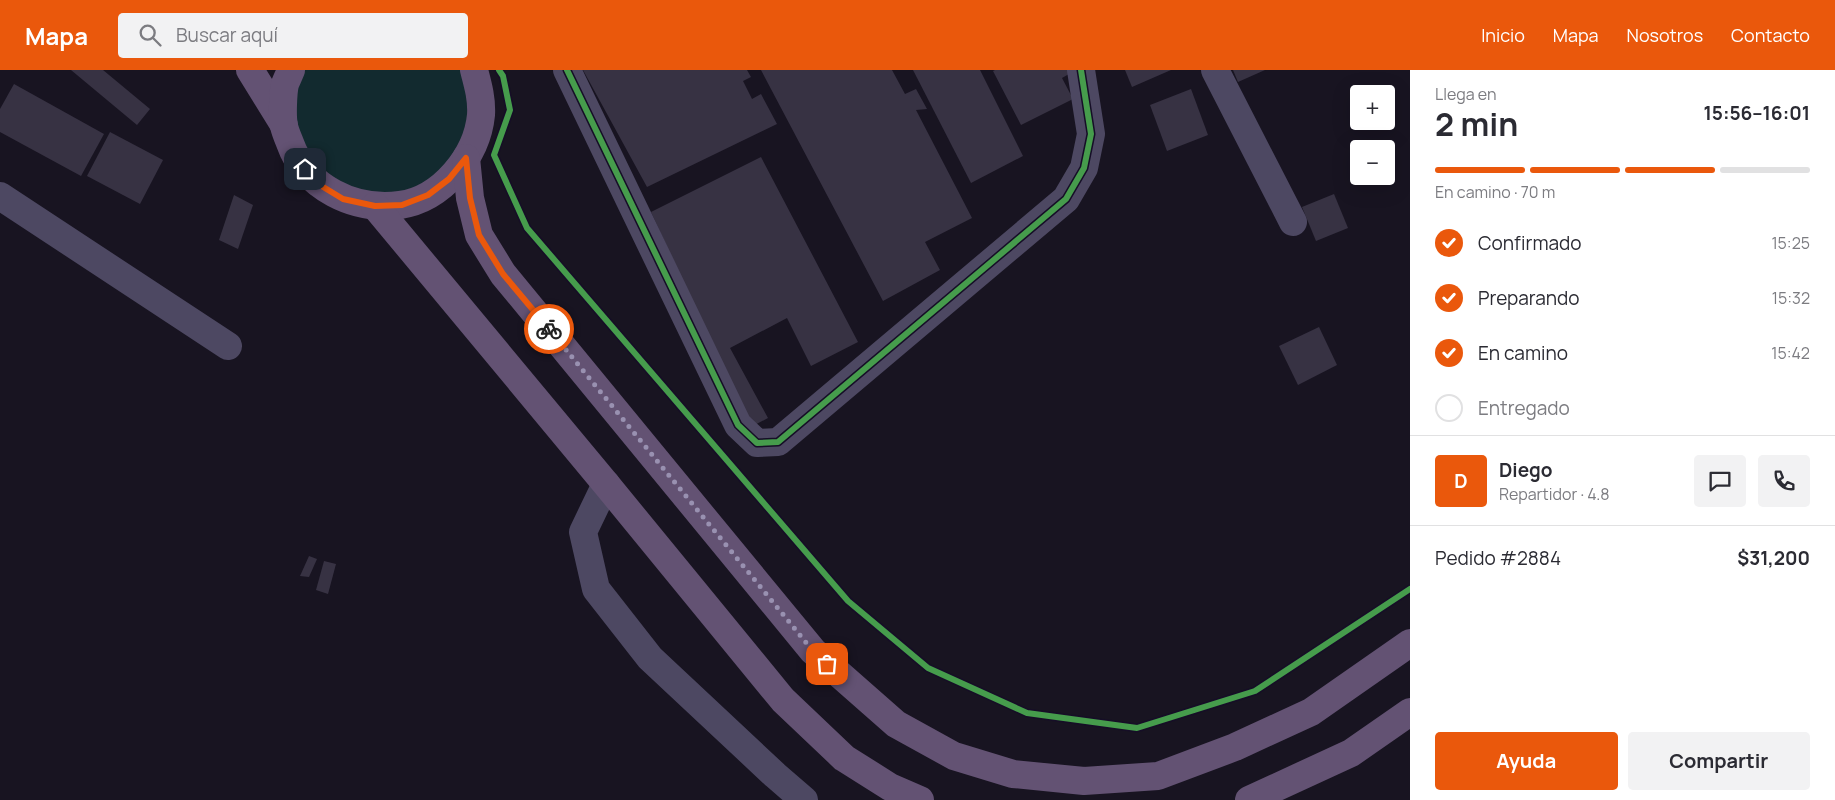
<!DOCTYPE html>
<html lang="es">
<head>
<meta charset="utf-8">
<style>
	body { margin:0; font-family:Manrope,sans-serif; background:#f2f2f3; color:#2b2b33; height:100vh; display:flex; flex-direction:column; font-size:19px; white-space:nowrap }
	* { box-sizing:border-box; margin:0 }
	p { font-size:16px; color:#7c7c81 }
	.icon { flex:none; width:28px; height:28px; fill:none; stroke:currentColor; stroke-width:2; stroke-linecap:round; stroke-linejoin:round }
	.map { position:relative; flex:1; overflow:hidden }
	.details { display:flex; flex-direction:column; background:#fff; width:425px }
	.details>* { flex:none }
	.tools { position:absolute; left:1350px; top:15px; display:grid; gap:10px }
	.tools a { display:grid; place-items:center; width:45px; height:45px; border-radius:5px; background:#fff; box-shadow:0 5px 20px #0002; font-size:25px }
	.pin { position:absolute; display:grid; place-items:center; width:42px; height:42px; color:#fff; margin:-21px; border-radius:10px; box-shadow:0 2px 8px #0006 }
	.courier { position:absolute; display:grid; place-items:center; width:50px; height:50px; margin:-25px; border:4px solid #ea580c; border-radius:50%; background:#fff; color:#222; box-shadow:0 1px 6px #0007 }
	.head em { font-style:normal; font-weight:700 }
	.head div { display:flex; flex-direction:column-reverse }
	.head { display:flex; align-items:center; justify-content:space-between; height:85px; padding:0 25px }
	h1 { font-size:32px; font-weight:700; line-height:38px }
	.bar { display:grid; grid-template-columns:repeat(4,1fr); gap:8px 5px; align-content:center; height:60px; padding:0 25px }
	.bar i { height:6px; border-radius:4px; background:#e1e1e2 }
	.bar .active { background:#ea580c }
	.bar p { grid-column:span 4 }
	.line { display:flex; align-items:center; gap:12px; padding:0 25px; border-top:1px solid #e1e1e2 }
	.line div { flex:1 }
	.round { display:grid; place-items:center; flex:none; width:52px; height:52px; border-radius:5px; background:#f2f2f3 }
	ol { padding:0 25px; list-style:none }
	li { display:flex; align-items:center; gap:15px; height:55px }
	li p { margin-inline-start:auto }
	li .icon { padding:5px; border-radius:50%; background:#ea580c; color:#fff; stroke-width:4 }
	li:last-child { color:#7c7c81 }
	li i { width:28px; height:28px; border:2px solid #e1e1e2; border-radius:50% }
	.primary-button { display:flex; gap:10px; margin-top:auto; padding:10px 25px }
	.primary-button a { flex:1; height:58px; border-radius:5px; background:#ea580c; color:#fff; font-size:20px; font-weight:700; line-height:58px; text-align:center }
	.primary-button a+a { background:#f2f2f3; color:#2b2b33 }
	header { display:flex; align-items:center; gap:30px; box-sizing:border-box; height:70px; padding:0 25px; background:#ea580c; color:#fff }
	header strong { font-size:24px }
	nav { display:flex; gap:28px; margin-inline-start:auto; font-size:18px }
	.search { width:350px; height:45px; background:#f2f2f3; display:flex; align-items:center; gap:12px; box-sizing:border-box; padding:0 18px; border-radius:5px; color:#7c7c81; font-size:19px }
	main { display:flex; flex:1; min-height:0 }
	.map>svg:first-child { display:block }
	.green { fill:#122a2f }
	.building { fill:#373243 }
	.lines { fill:none; stroke-linecap:round; stroke-linejoin:round }
	.minor { stroke:#4d4862; stroke-width:28 }
	.major { stroke:#635273; stroke-width:28 }
	.cycleway-casing { stroke:#160e27; stroke-width:9 }
	.cycleway { stroke:#469c4c; stroke-width:6 }
	.done { stroke:#9991b1; stroke-width:5; stroke-dasharray:0 9 }
	.route { stroke:#ea580c; stroke-width:6 }
</style>
</head>
<body>
<header>
<strong>Mapa</strong>
<div class="search"><svg class="icon" aria-label="search" viewBox="0 0 24 24"><circle cx="10" cy="10" r="6"/><path d="M15 15l6 6"/></svg>Buscar aquí</div>
<nav><a>Inicio</a><a>Mapa</a><a>Nosotros</a><a>Contacto</a></nav>
</header>
<main>
<div class="map">
<svg width="1410" height="730" viewBox="0 0 1410 730">
	<rect width="100%" height="100%" fill="#181421"/>
	<!-- green -->
	<polygon class="green" points="297,0 469,0 477,46 462,86 426,122 347,126 300,85 290,17"/>
	<!-- building -->
	<g class="building">
		<polygon points="71,0 103,0 150,39 137,55"/>
		<polygon points="583,0 747,0 751,7 743,11 752,29 761,24 777,54 647,117"/>
		<polygon points="761,0 892,0 905,24 916,19 927,39 916,40 972,148 925,172 940,200 883,231"/>
		<polygon points="913,0 980,0 1023,86 971,113"/>
		<polygon points="995,0 1067,0 1069,4 1062,8 1073,29 1021,55 993,1"/>
		<polygon points="1125,0 1171,0 1132,17"/>
		<polygon points="1233,0 1265,0 1238,12"/>
		<polygon points="14,14 104,64 81,106 0,62 0,39"/>
		<polygon points="1191,19 1208,65 1167,81 1150,35"/>
		<polygon points="110,62 163,90 140,134 87,106"/>
		<polygon points="761,87 858,272 811,296 787,248 730,278 768,348 751,357 651,142"/>
		<polygon points="1334,124 1348,158 1316,171 1302,137"/>
		<polygon points="234,125 253,135 238,179 219,170"/>
		<polygon points="1319,257 1337,295 1298,315 1279,276"/>
		<polygon points="309,486 317,489 309,507 300,506"/>
		<polygon points="324,491 336,494 328,524 316,520"/>
	</g>
	<g class="lines">
		<!-- minor -->
		<g class="minor">
			<polyline points="567,0 738,355 757,373 778,372 1066,129 1084,98 1091,64 1081,0"/>
			<polyline points="1215,0 1293,152"/>
			<polyline points="0,126 228,276"/>
			<polyline points="606,414 583,462 596,519 650,588 775,705 804,730"/>
		</g>
		<!-- major -->
		<g class="major">
			<polyline points="250,0 284,55"/>
			<path d="M291 0C289 5 287 9 285 14 283 22 282 47 284 56 285 61 288 68 290 73 306 118 354 141 400 135 442 129 477 86 481 45 482 29 478 15 474 0"/>
			<polyline points="466,88 470,128 479,165 503,204 813,581 896,654 954,686 1013,704 1084,711 1158,706 1235,677 1311,642 1410,573"/>
			<polyline points="375,136 606,414 783,630 844,688 890,717 920,730"/>
			<polyline points="1249,730 1351,683 1410,642"/>
		</g>
		<!-- cycleway casing -->
		<g class="cycleway-casing">
			<g id="cycleway">
				<polyline points="499,0 503,6 510,40 494,85 527,158 848,531 928,598 1027,643 1137,658 1255,621 1410,519"/>
				<polyline points="567,0 738,355 757,373 778,372 1066,129 1084,98 1091,64 1081,0"/>
			</g>
		</g>
		<!-- cycleway -->
		<use href="#cycleway" class="cycleway"/>
	</g>
	<g class="lines">
		<!-- done -->
		<polyline class="done" points="549,259 813,581 827,594"/>
		<!-- route -->
		<polyline class="route" points="305,99 315,112 343,129 375,136 402,135 428,125 449,109 466,88 470,128 479,165 503,204 549,259"/>
	</g>
</svg>
<div class="tools">
<a>+</a>
<a>−</a>
</div>
<div class="pin" style="left:827px;top:594px;background:#ea580c"><svg class="icon" aria-label="bag" viewBox="0 0 24 24"><path d="M5 8h14l-1 12H6zM9 8a3 3 0 0 1 6 0"/></svg></div>
<div class="pin" style="left:305px;top:99px;background:#1f2937"><svg class="icon" aria-label="home" viewBox="0 0 24 24"><path d="M3 11l9-7 9 7M6 9v11h12V9"/></svg></div>
<div class="courier" style="left:549px;top:259px"><svg class="icon" aria-label="bike" viewBox="0 0 24 24"><circle cx="6" cy="16" r="4"/><circle cx="18" cy="16" r="4"/><path d="M6 16l4-8h5l3 8M10 8l3 8H6M13 5h3"/></svg></div>
</div>
<section class="details">
<div class="head"><div><h1>2 min</h1><p>Llega en</p></div><em>15:56–16:01</em></div>
<div class="bar"><i class="active"></i><i class="active"></i><i class="active"></i><i></i><p>En camino · 70 m</p></div>
<ol>
<li><svg class="icon" aria-label="check" viewBox="0 0 24 24"><path d="M5 12l5 5 9-10"/></svg>Confirmado<p>15:25</p></li>
<li><svg class="icon" aria-label="check" viewBox="0 0 24 24"><path d="M5 12l5 5 9-10"/></svg>Preparando<p>15:32</p></li>
<li><svg class="icon" aria-label="check" viewBox="0 0 24 24"><path d="M5 12l5 5 9-10"/></svg>En camino<p>15:42</p></li>
<li><i></i>Entregado</li>
</ol>
<div class="line" style="height:90px"><b class="round" style="background:#ea580c;color:#fff">D</b><div><b>Diego</b><p>Repartidor · 4.8</p></div><a class="round"><svg class="icon" aria-label="chat" viewBox="0 0 24 24"><path d="M4 5h16v11H9l-5 4z"/></svg></a><a class="round"><svg class="icon" aria-label="phone" viewBox="0 0 24 24"><path d="M5 4h4l2 5-3 2q2 4 5 5l2-3 5 2v4C11 20 4 13 5 4z"/></svg></a></div>
<div class="line" style="height:65px"><div>Pedido #2884</div><b>$31,200</b></div>
<div class="primary-button"><a>Ayuda</a><a>Compartir</a></div>
</section>
</main>
</body>
</html>
